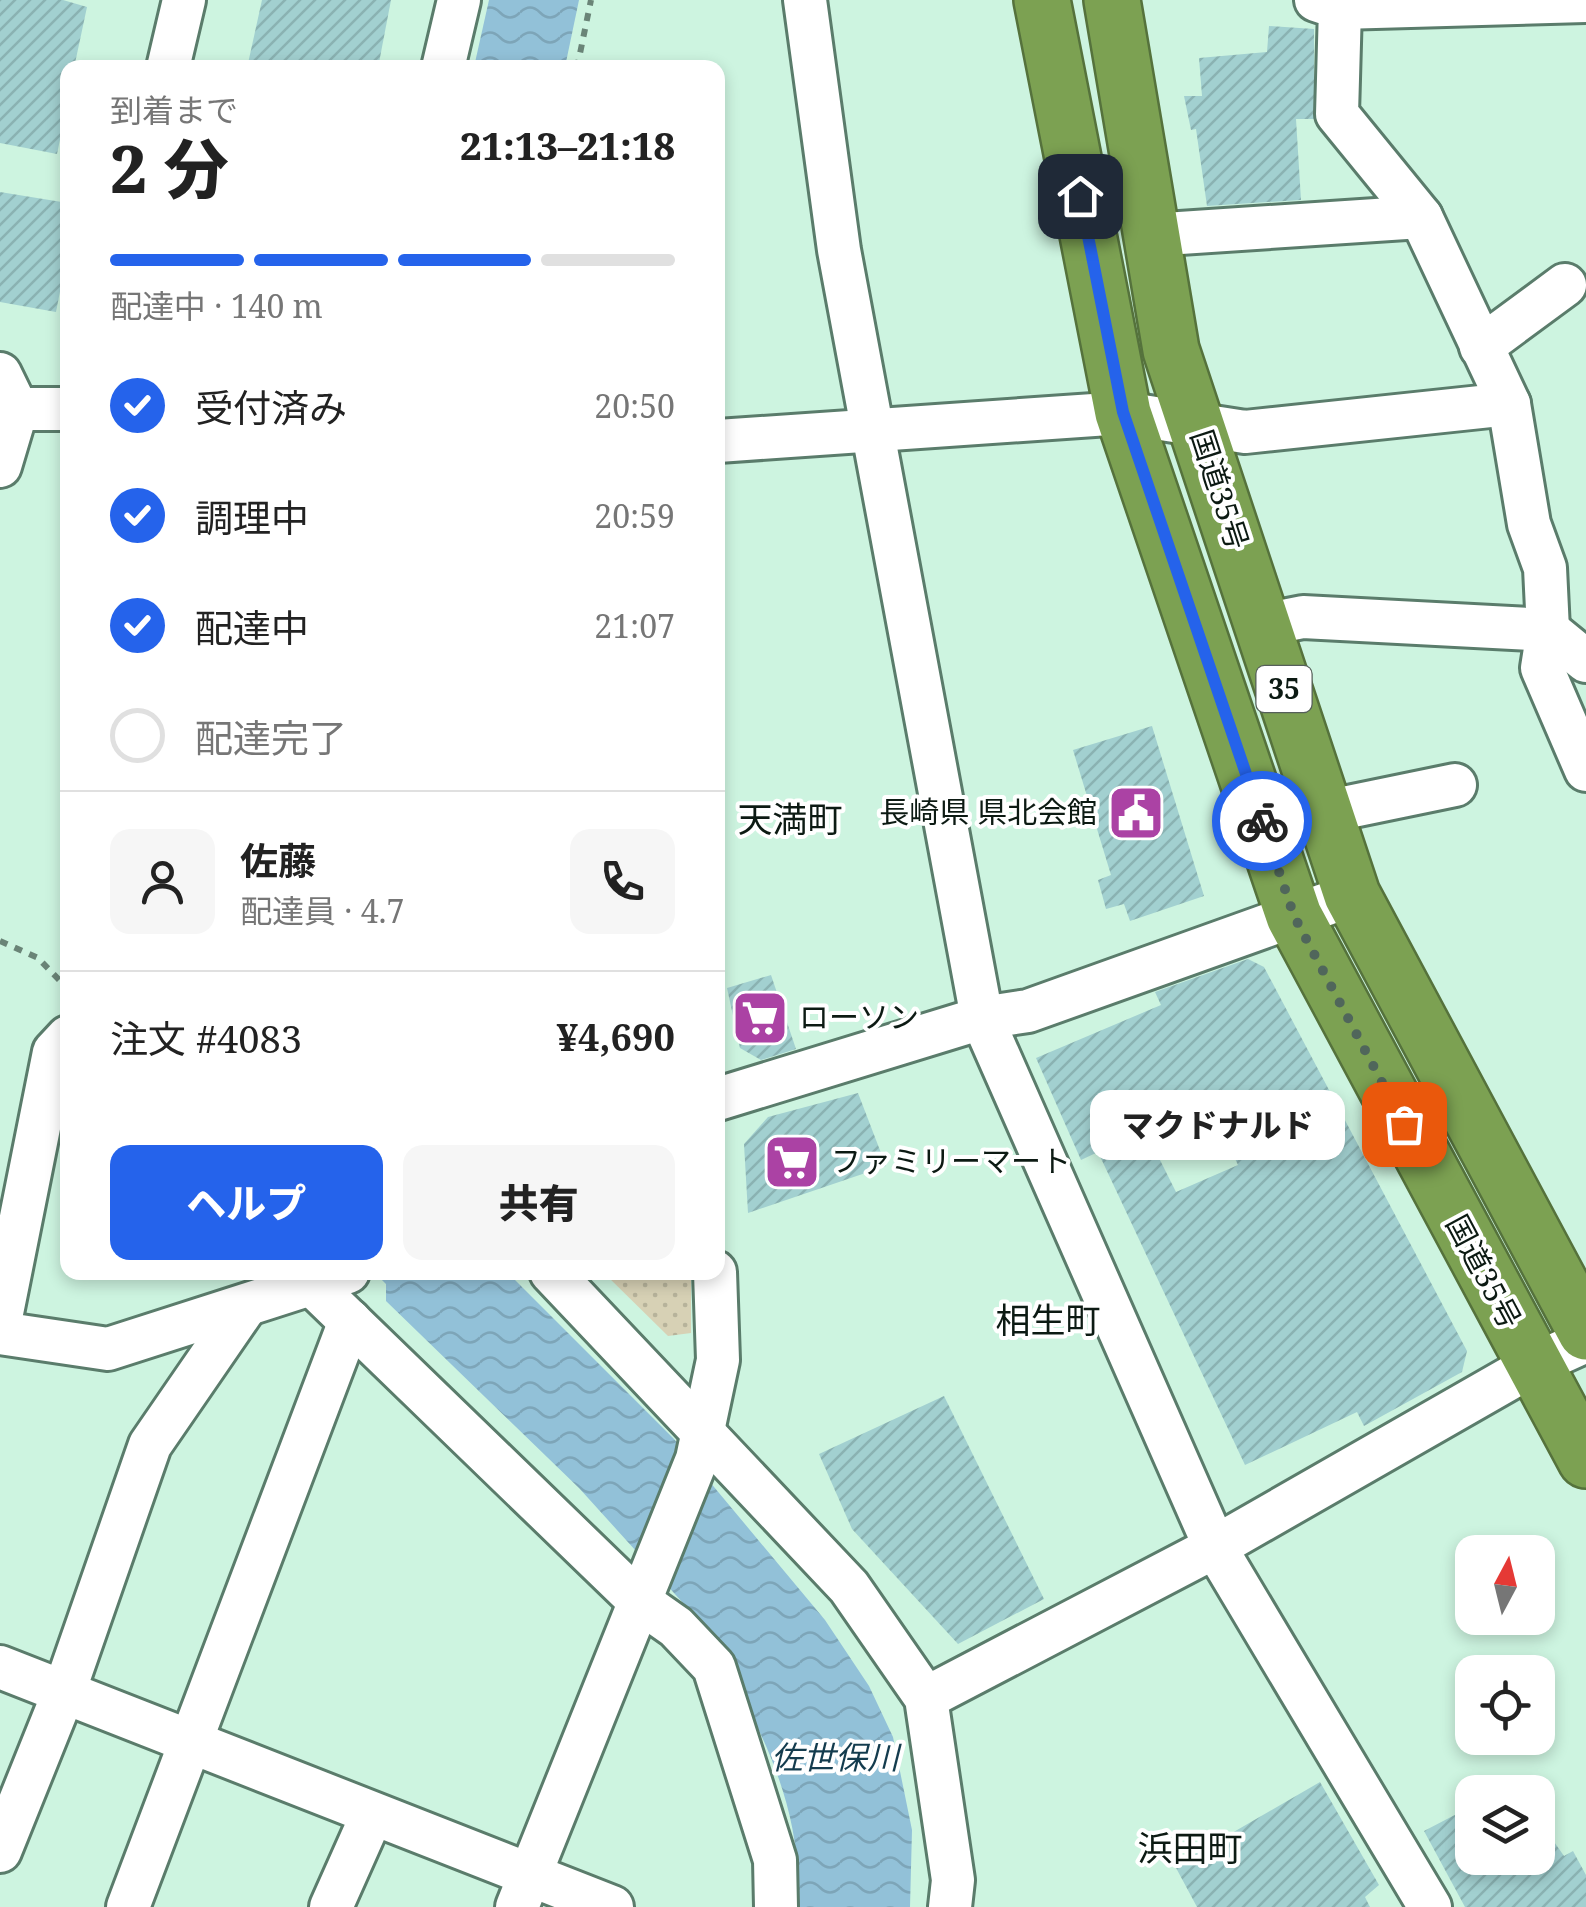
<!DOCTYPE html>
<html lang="ja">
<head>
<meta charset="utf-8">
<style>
	body { margin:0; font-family:"Noto Serif","Noto Sans JP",serif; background:#f6f6f6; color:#222; height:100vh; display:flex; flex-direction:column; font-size:38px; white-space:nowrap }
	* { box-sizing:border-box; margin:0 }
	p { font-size:32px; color:#767676 }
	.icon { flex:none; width:55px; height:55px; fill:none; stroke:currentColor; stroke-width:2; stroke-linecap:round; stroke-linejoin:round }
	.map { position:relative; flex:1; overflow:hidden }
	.drawer { position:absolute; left:60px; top:60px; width:665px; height:1220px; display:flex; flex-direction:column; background:#fff; border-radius:20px; box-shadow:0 5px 15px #0003 }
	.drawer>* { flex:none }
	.needle { width:65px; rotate:7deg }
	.controls { position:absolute; left:1455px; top:1535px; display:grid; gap:20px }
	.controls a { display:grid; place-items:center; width:100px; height:100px; border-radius:20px; background:#fff; box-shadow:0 5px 15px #0003; font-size:50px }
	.pin { position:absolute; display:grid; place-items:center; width:85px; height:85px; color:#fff; margin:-42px; border-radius:20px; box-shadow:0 5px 15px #0006 }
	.courier { position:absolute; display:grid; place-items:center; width:100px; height:100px; margin:-50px; border:8px solid #2563eb; border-radius:50%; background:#fff; color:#222; box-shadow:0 2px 12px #0007 }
	.bubble { position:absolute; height:70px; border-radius:20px; background:#fff; box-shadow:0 5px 15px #0003; font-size:32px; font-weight:800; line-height:70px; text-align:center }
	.overview em { font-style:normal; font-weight:800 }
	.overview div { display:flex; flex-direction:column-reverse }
	.overview { display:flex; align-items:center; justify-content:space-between; height:170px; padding:0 50px }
	h1 { font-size:65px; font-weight:800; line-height:75px }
	.bar { display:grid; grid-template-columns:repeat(4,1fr); gap:15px 10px; align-content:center; height:120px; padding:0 50px }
	.bar i { height:12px; border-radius:8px; background:#e0e0e0 }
	.bar .active { background:#2563eb }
	.bar p { grid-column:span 4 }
	.line { display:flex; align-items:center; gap:25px; padding:0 50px; border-top:2px solid #e0e0e0 }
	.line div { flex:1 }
	.round { display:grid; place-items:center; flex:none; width:105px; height:105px; border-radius:20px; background:#f6f6f6 }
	ol { padding:0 50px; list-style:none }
	li { display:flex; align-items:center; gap:30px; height:110px }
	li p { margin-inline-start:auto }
	li .icon { padding:10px; border-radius:50%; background:#2563eb; color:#fff; stroke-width:4 }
	li:last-child { color:#767676 }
	li i { width:55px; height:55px; border:5px solid #e0e0e0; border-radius:50% }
	.cta { display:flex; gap:20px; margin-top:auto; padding:20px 50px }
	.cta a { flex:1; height:115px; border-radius:20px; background:#2563eb; color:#fff; font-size:40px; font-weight:800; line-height:115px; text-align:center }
	.cta a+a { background:#f6f6f6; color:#222 }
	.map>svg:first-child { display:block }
	.green { fill:url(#green-dots) }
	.water { fill:url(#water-waves) }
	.building { fill:url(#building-hatch); fill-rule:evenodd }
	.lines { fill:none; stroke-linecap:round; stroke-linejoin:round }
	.minor-casing { stroke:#5a7c6b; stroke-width:48 }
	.highway-casing { stroke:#55723c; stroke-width:60 }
	.path { stroke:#6a8477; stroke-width:6; stroke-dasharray:8 8; stroke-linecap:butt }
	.minor { stroke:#fff; stroke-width:42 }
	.highway { stroke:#7ca152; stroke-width:55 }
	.done { stroke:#50665b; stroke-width:10; stroke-dasharray:0 18 }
	.route { stroke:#2563eb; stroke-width:12 }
	.labels { text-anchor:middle; stroke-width:8; stroke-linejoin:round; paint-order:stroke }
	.shield { fill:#fff; stroke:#555f5a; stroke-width:2.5 }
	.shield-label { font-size:28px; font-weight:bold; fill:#0c1a13 }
	.street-label { font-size:30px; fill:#0c1a13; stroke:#fff }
	.poi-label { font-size:30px; fill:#0c1a13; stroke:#fff; text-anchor:start }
	.water-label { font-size:32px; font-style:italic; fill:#143c4e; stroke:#fff }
	.quarter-label { font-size:35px; fill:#0c1a13; stroke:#fff }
</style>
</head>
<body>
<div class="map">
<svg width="1586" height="1907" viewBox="0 0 1586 1907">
	<defs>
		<pattern id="green-dots" width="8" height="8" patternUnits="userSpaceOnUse" patternTransform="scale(2.5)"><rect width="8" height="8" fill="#d7d1b5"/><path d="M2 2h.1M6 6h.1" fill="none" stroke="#b7b39b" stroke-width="1.8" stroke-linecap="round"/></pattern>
		<pattern id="water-waves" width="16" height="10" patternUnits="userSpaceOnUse" patternTransform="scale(2.5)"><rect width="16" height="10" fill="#92c1d8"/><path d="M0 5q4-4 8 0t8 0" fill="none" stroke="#7da5b8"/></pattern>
		<pattern id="building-hatch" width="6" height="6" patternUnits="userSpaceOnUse" patternTransform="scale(2.5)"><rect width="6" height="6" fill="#a2d0d0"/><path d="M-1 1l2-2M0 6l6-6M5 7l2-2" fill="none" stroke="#8ab2b2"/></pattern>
	</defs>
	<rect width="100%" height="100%" fill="#cdf4e0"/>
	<!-- green -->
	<polygon class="green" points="604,1273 691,1273 691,1333 668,1336"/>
	<!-- water -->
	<g class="water">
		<polygon points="489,0 579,0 565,67 474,67"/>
		<path d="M375 1273H508L674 1439 825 1620 869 1686 893 1737 912 1830 910 1907H796C806 1822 766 1736 724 1665L731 1656 579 1488 386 1301V1284Z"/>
	</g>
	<!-- building -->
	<g class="building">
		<polygon points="0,0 63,0 87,7 74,68 68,68 68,101 57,154 0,143"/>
		<polygon points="262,0 391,0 378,68 247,68"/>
		<polygon points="1269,26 1314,29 1314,119 1296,119 1301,200 1207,206 1196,129 1191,130 1184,96 1202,96 1199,58 1267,52"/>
		<polygon points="0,192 68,203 68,251 56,312 0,302"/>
		<polygon points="1152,726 1204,896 1130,921 1124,904 1106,909 1098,880 1111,875 1073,750"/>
		<path d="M1248 959 1264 967 1467 1351 1462 1372 1364 1426 1357 1412 1245 1465 1098 1152 1081 1160 1036 1058 1161 1005 1155 992ZM1208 1102 1238 1165 1176 1192 1145 1130Z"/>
		<polygon points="771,975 796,1049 761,1060 740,1048 727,988"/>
		<polygon points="858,1093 886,1166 748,1213 744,1144 768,1117"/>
		<polygon points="944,1396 1044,1599 958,1644 852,1529 819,1454"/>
		<polygon points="1320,1782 1379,1885 1365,1897 1370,1907 1197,1907 1175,1866"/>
		<polygon points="1472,1806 1472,1858 1538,1858 1538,1819 1564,1856 1573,1851 1586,1875 1586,1907 1465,1907 1424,1831"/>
	</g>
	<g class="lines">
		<!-- minor casing -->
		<g class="minor-casing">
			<g id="minor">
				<polyline points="805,0 839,250 982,1018 1215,1547 1430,1907"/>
				<polyline points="1316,0 1340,8 1337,114 1421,217 1509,404 1529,524 1545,568 1548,630 1542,668 1586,770"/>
				<polyline points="1340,8 1586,1"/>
				<polyline points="168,68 184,0"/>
				<polyline points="443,68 459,0"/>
				<polyline points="1150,235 1421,217"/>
				<polyline points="1481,347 1565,285"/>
				<polyline points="0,374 17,409 68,409"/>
				<polyline points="718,441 1123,413 1245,432 1509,404"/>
				<polyline points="0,466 17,409"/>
				<polyline points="1263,625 1303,617 1548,630 1586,661"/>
				<polyline points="1324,812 1455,785"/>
				<polyline points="718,1099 982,1018 1028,1011 1352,895"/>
				<polyline points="299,1272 639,1601 676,1627 714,1667 775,1860 776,1907"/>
				<polyline points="551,1272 849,1587 926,1698 953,1880 950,1907"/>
				<polyline points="0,1323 54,1052 68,1037"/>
				<polyline points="0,1333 108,1349 348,1272"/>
				<polyline points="0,1667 612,1907"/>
				<polyline points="926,1698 1215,1547 1533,1365 1586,1341"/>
				<polyline points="0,1851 64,1692 150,1445 245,1307"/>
				<polyline points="128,1907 350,1321"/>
				<polyline points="331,1907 372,1815"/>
				<polyline points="517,1907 697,1459 718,1360 715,1272"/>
			</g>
		</g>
		<!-- highway casing -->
		<g class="highway-casing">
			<g id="highway">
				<polyline points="1042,0 1123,413 1294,916 1586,1460"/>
				<polyline points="1112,0 1171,350 1352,895 1586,1332"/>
			</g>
		</g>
		<!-- path -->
		<g class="path">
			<polyline points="577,68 591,0"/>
			<polyline points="0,941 38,958 68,989"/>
		</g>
		<!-- minor -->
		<use href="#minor" class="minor"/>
		<!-- highway -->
		<use href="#highway" class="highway"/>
	</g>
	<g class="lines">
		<!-- done -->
		<polyline class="done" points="1262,821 1294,916 1404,1124"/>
		<!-- route -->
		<polyline class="route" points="1080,196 1123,412 1262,821"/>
	</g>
	<!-- icons -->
	<defs>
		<g id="civic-square" transform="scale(2.875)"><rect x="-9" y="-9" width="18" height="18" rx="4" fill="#ab42a4" stroke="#fff"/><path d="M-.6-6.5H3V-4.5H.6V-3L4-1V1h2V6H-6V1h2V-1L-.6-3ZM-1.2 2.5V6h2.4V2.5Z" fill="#fff"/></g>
		<g id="supermarket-square" transform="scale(2.875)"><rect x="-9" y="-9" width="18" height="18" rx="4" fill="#ab42a4" stroke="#fff"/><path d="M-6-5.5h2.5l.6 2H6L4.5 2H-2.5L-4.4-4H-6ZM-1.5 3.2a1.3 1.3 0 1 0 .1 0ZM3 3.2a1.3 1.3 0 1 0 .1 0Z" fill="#fff"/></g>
	</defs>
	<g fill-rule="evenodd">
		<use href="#civic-square" x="1136" y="813"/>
		<use href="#supermarket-square" x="760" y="1018"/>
		<use href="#supermarket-square" x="792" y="1162"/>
	</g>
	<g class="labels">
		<!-- shield labels -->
		<rect class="shield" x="1256.5" y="666" width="55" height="46" rx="8"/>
		<g class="shield-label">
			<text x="1284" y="699">35</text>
		</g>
		<!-- street labels -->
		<g class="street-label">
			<text transform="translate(1219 490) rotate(72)" y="10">国道35号</text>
			<text transform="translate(1483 1272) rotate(62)" y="10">国道35号</text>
		</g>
		<!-- poi labels -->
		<g class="poi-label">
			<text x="1097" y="823" text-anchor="end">長崎県 県北会館</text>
			<text x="799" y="1028">ローソン</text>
			<text x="831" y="1172">ファミリーマート</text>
		</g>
		<!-- water labels -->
		<g class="water-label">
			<text x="835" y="1769">佐世保川</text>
		</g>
		<!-- quarter labels -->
		<g class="quarter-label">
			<text x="790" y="832">天満町</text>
			<text x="1048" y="1333">相生町</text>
			<text x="1190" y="1861">浜田町</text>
		</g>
	</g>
</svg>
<div class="controls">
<a><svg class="needle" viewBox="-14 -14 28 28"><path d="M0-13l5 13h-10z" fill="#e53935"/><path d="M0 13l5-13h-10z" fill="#767676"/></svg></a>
<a><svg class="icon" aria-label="locate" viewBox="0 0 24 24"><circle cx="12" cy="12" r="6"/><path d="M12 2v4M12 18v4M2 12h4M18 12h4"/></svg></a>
<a><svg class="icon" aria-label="layers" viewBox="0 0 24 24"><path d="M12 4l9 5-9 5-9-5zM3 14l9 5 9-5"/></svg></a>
</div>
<div class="pin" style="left:1404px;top:1124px;background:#ea580c"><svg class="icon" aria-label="bag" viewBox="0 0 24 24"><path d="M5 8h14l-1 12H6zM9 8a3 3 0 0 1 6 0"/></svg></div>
<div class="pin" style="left:1080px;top:196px;background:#1f2937"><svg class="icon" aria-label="home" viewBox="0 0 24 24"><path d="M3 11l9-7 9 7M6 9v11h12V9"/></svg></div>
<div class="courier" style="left:1262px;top:821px"><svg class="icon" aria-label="bike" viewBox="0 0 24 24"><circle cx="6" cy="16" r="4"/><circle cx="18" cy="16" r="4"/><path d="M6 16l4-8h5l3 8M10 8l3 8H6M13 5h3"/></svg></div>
<div class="bubble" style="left:1090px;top:1090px;width:255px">マクドナルド</div>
<section class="drawer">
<div class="overview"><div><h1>2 分</h1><p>到着まで</p></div><em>21:13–21:18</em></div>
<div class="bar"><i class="active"></i><i class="active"></i><i class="active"></i><i></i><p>配達中 · 140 m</p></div>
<ol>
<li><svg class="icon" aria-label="check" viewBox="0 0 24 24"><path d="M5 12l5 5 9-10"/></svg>受付済み<p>20:50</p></li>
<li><svg class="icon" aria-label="check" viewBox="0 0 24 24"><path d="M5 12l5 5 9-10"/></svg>調理中<p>20:59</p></li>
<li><svg class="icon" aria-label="check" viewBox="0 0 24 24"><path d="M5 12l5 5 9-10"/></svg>配達中<p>21:07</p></li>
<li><i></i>配達完了</li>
</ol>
<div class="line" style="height:180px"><a class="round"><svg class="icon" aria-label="person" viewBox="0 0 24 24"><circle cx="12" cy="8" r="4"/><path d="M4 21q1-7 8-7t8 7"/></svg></a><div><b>佐藤</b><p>配達員 · 4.7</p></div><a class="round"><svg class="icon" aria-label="phone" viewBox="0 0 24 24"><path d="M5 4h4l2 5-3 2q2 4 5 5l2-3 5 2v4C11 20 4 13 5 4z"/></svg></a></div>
<div class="line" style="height:130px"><div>注文 #4083</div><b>¥4,690</b></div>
<div class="cta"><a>ヘルプ</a><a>共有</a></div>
</section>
</div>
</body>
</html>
